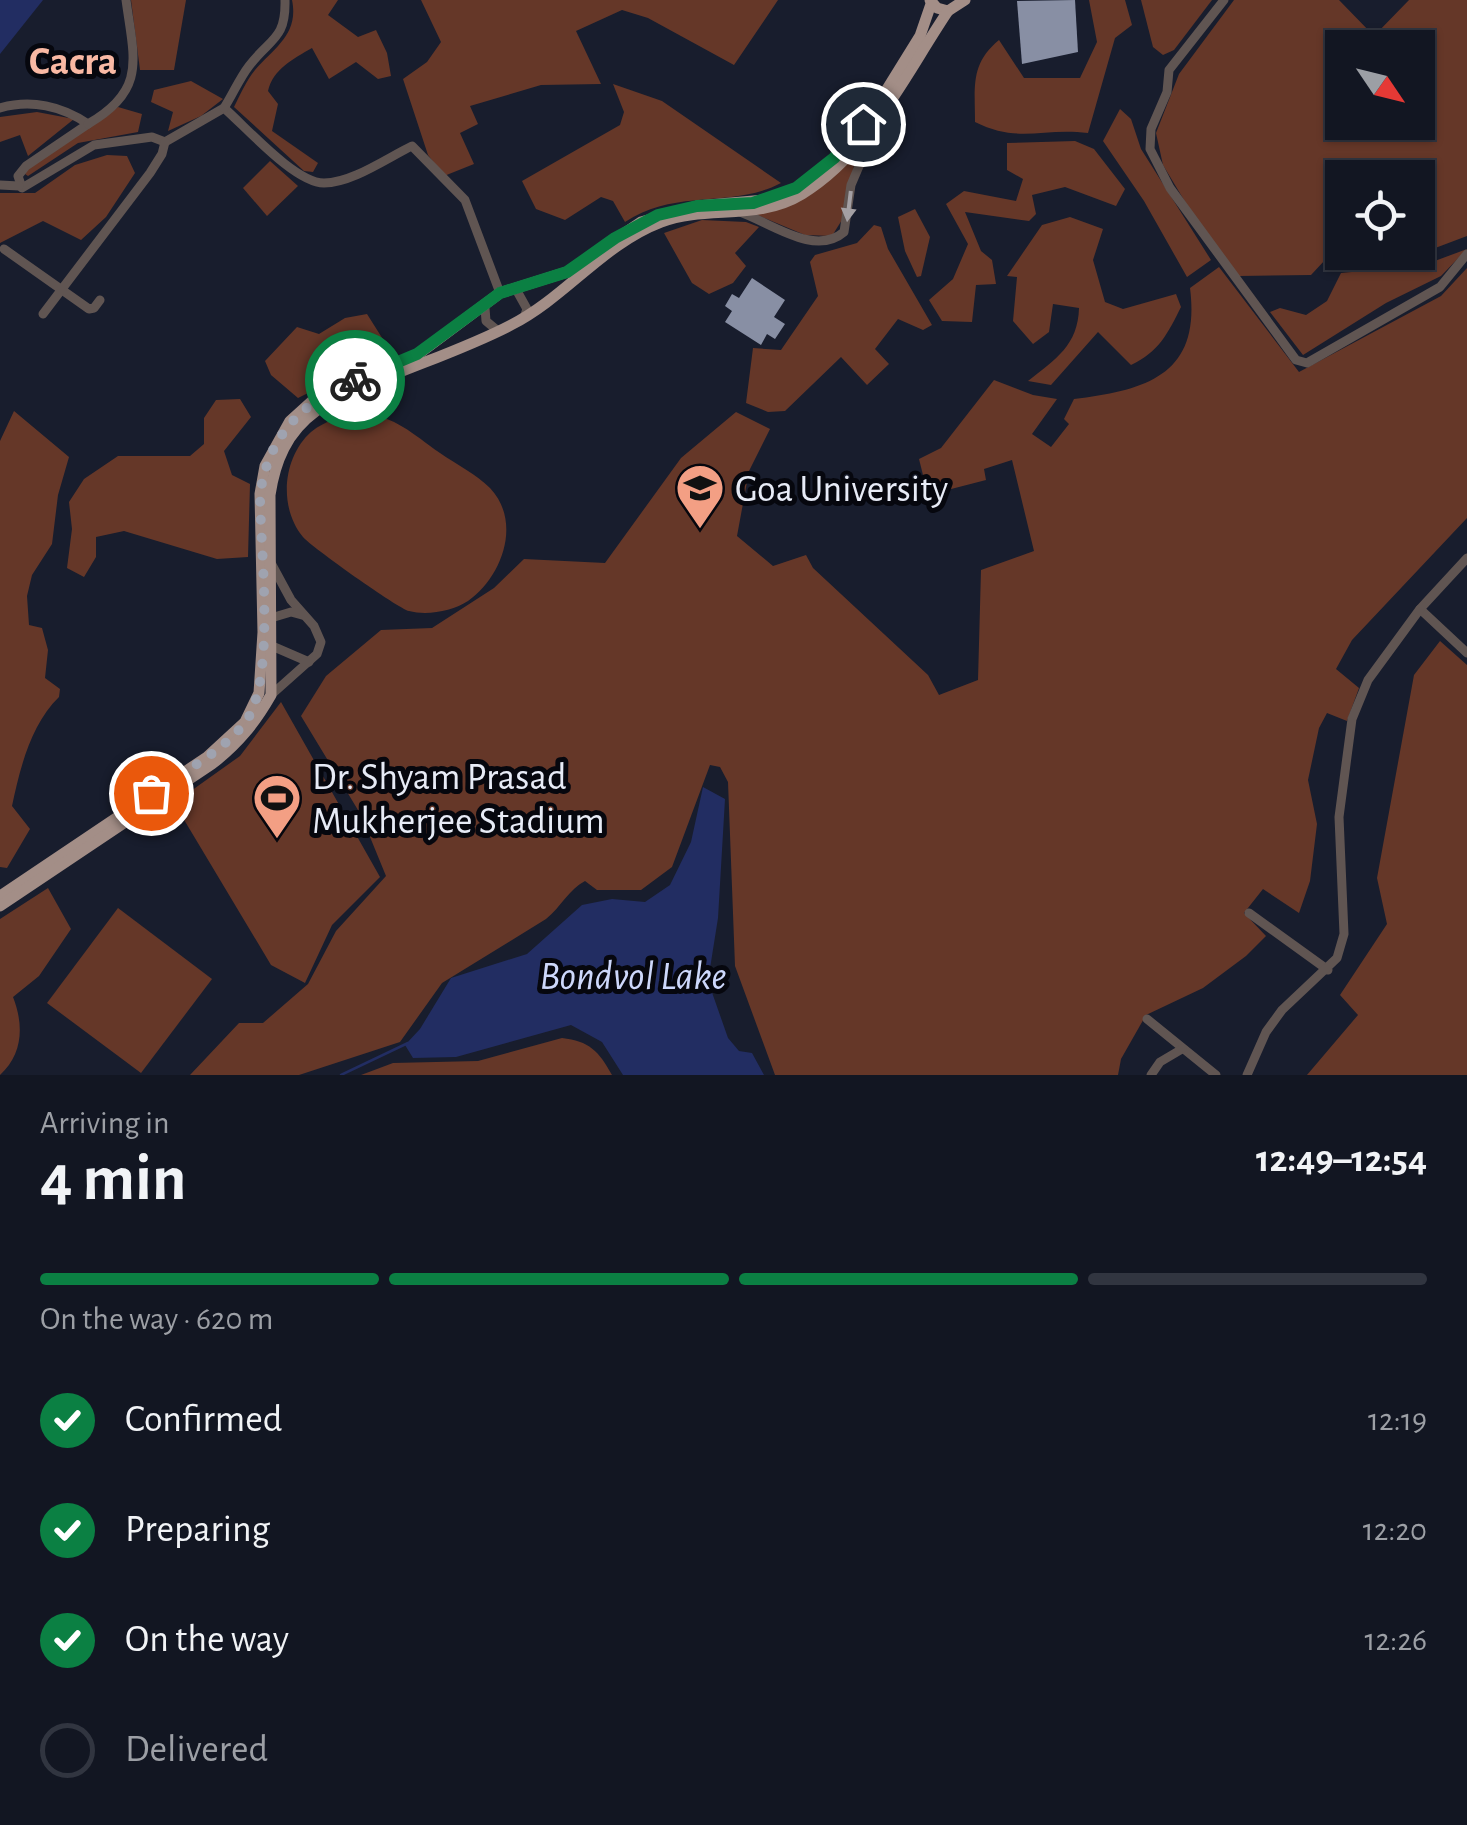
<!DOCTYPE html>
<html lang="en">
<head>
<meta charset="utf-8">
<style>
	body { margin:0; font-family:"Alegreya Sans",sans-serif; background:#1b1f2a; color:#f1f3f6; height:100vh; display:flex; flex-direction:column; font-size:38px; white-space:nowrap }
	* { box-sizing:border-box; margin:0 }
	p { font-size:32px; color:#9c9fa5 }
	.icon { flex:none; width:55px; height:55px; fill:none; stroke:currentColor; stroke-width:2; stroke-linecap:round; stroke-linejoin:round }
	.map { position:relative; height:1075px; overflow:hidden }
	.sheet { display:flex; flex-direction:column; background:#121622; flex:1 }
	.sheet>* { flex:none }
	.needle { width:65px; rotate:125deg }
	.fabs { position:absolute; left:1325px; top:30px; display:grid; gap:20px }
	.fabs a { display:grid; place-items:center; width:110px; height:110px; border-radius:0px; background:#121622; box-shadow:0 2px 8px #0004,0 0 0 2px #313540; font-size:50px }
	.pin { position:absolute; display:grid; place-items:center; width:85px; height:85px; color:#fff; margin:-42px; border:5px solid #fff; border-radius:50%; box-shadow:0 2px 10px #0007 }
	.courier { position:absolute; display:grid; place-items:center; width:100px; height:100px; margin:-50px; border:8px solid #0b8043; border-radius:50%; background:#fff; color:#222; box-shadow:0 2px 12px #0007 }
	.headline em { font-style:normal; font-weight:700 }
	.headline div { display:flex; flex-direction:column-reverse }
	.headline { display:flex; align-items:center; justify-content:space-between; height:170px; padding:0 40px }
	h1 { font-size:65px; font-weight:700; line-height:75px }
	.bar { display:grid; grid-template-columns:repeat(4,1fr); gap:15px 10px; align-content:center; height:120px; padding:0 40px }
	.bar i { height:12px; border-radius:8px; background:#313540 }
	.bar .on { background:#0b8043 }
	.bar p { grid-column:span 4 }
	ol { padding:0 40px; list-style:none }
	li { display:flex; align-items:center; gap:30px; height:110px }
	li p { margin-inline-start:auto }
	li .icon { padding:10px; border-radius:50%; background:#0b8043; color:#fff; stroke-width:4 }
	li:last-child { color:#9c9fa5 }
	li i { width:55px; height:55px; border:5px solid #313540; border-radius:50% }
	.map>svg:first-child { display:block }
	.green { fill:#653728; fill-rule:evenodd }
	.water { fill:#222d62 }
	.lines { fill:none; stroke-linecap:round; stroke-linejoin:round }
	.stream { stroke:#222d62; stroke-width:2.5 }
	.building { fill:#888fa4 }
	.minor { stroke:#605552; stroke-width:9 }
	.major { stroke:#a38e87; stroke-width:11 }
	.oneway { fill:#a4a0a4 }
	.done { stroke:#9fa3b0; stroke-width:10; stroke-dasharray:0 18 }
	.route { stroke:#0b8043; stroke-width:12 }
	.labels { text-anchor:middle; stroke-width:10; stroke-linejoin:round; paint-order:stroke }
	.poi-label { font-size:38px; fill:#e7ebf6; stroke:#06070e; text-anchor:start }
	.neighbourhood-label { font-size:40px; font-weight:bold; fill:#f9b9a4; stroke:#06070e }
	.water-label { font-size:40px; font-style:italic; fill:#cdd8fb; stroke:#06070e }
</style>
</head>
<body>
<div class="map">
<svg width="1467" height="1075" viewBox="0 0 1467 1075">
	<rect width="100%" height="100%" fill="#181d2d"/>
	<!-- green -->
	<g class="green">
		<polygon points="131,0 186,0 174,70 140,70"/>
		<path d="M292 0H338L328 15 358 37 376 30 387 53 391 76 378 79 356 62 329 79 312 48C293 59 273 69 268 91L278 104 272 131 318 163 313 172 304 171 234 107C240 95 246 81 255 70 275 47 299 34 292 0Z"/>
		<polygon points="421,0 778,0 734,65 648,18 622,10 576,31 601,84 541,85 470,106 478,124 460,133 474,164 444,176 428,155 403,79 427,62 441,42"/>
		<path d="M1089 0H1125L1132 25 1115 38 1088 133C1043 127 1019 144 975 122 975 87 970 64 999 40L1024 78H1080L1097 42Z"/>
		<polygon points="1141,0 1212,0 1174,50 1163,55 1153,47"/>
		<path d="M1234 0H1339L1374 36 1409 0H1467V236L1422 253 1325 260 1311 275 1239 276 1187 205 1163 165 1156 133 1179 74ZM1342 48H1418V122H1342ZM1342 178H1418V252H1342Z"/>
		<polygon points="191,81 223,99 201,116 168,131 173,112 151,102 154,90"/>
		<path d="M613 84 662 101 781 183C732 209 675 188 625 222L613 201 601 197 565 220 536 209 522 181 620 125 624 112Z"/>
		<polygon points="118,107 142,114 138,132 78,143 28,176 25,174 28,168"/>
		<polygon points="1120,109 1131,119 1141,149 1211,260 1187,277 1144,201 1103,141"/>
		<polygon points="37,112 74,119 28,156 20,135 0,142 0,117"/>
		<polygon points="1075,141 1094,149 1125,189 1116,206 1065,187 1032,195 1036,214 1029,221 965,212 981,251 992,260 996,284 976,285 972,322 942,321 929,300 953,279 968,244 946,204 964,191 1016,201 1023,179 1007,170 1007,143"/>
		<polygon points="856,154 845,215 832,236 805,235 755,214"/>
		<polygon points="107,155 127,156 135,173 106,217 81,240 43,221 0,243 0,193 35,193 75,165"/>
		<polygon points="270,161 298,186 267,216 243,188"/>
		<polygon points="915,209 930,237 921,276 917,277 905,251 898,217"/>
		<path d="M1070 217 1103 229 1093 260 1105 302 1123 309 1176 294 1181 307C1168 333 1159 352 1131 365L1098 332 1051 385 1028 381C1056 359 1078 345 1079 308L1053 304 1049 332 1033 344 1013 321 1017 277 1007 276 1042 225Z"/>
		<polygon points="702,220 746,222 759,227 735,253 746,266 733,283 709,294 692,283 664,233"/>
		<polygon points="874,225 881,227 888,249 932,325 923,330 898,319 875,349 889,364 867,385 841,357 785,411 768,412 746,403 753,348 781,350 818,296 810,262 815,255 857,243"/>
		<polygon points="1467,249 1441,276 1386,303 1303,355 1270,312 1280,308 1306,315 1327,301 1341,273 1424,265"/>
		<path d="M1219 267 1299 372 1441 296 1467 268V518L1352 640 1336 669 1359 688 1347 721 1327 713 1319 728 1308 780 1317 824 1310 881 1299 913 1263 889 1244 913 1266 936 1246 956 1203 988 1146 1015 1121 1059 1118 1075H775L735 966 728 782 720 767 710 765 672 867 641 890H597L585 881C569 889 561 907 546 919L442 983 400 1042 299 1075H190L239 1023H263L308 984 336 931 386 876 361 815 301 716 326 676 381 630 432 628 494 588 524 559 605 563 681 458 736 412 770 429 749 471 737 536 773 566 806 555 813 568 928 675 939 695 978 680 981 570 1034 551 1012 460 984 469 986 480 928 495 919 459 941 448 994 380 1033 395 1057 399 1032 434 1051 447 1069 424 1064 419 1074 399C1148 390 1201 374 1190 288Z"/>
		<polygon points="367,314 391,352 298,398 271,375 265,361 297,327 319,334 345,318"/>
		<polygon points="240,399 251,417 224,451 232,475 250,484 248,557 217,559 124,531 96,537 96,557 84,577 67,568 72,529 69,502 84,479 118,456 190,456 204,444 204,418 216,400"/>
		<path d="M14 411 69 457 58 495 52 544 32 575 27 596 29 625 42 628 48 650 45 678 60 689 59 697C31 724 20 768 12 806L30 829 7 868 0 867V441Z"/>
		<path d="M360 412C398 418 410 432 440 453 456 464 477 475 490 488 523 523 501 578 468 601 453 611 427 616 409 611 399 609 310 546 303 537 278 507 283 457 311 432 326 420 342 416 360 412Z"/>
		<polygon points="1440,641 1467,665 1467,1075 1307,1075 1358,1015 1340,995 1387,924 1377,878 1414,675"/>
		<polygon points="281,702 380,877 332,925 305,983 271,965 174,803 240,756"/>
		<path d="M48 888 71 929 39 976 13 997C24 1025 23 1054 0 1075V919Z"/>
		<polygon points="118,908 212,979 141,1073 47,1003"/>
		<path d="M562 1038C589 1041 599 1051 612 1075H361L393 1063 478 1061Z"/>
	</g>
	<!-- water -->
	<g class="water">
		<polygon points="0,0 43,0 0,54"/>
		<polygon points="703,787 725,799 718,918 708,981 728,1038 739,1051 752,1053 764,1075 623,1075 602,1042 571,1025 456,1057 413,1058 405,1045 420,1029 451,978 527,954 582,905 612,899 645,902 670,885 691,842"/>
	</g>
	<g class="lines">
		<!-- stream -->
		<polyline class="stream" points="341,1075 408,1043"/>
	</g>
	<!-- building -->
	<g class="building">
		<polygon points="1075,0 1078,52 1022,64 1017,1"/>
		<polygon points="752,278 785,300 774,317 785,324 775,339 767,334 761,345 725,322 732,311 725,306 732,294 739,298"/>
	</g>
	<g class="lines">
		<!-- minor -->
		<g class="minor">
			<polyline points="1224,0 1169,70 1167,92 1151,129 1150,149 1170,188 1296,360 1307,363 1440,287 1467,254"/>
			<path d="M0 108C31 99 62 106 88 124L26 166 18 176 22 188 94 145 152 137 165 142 224 108C247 128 295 183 324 183 352 183 387 158 412 146L465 200 500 293"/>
			<path d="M224 108C233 94 239 79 249 66 270 38 286 40 285 0"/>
			<path d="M88 124C147 90 134 59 126 0"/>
			<polyline points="0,185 19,186"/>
			<path d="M740 212C771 223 815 257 844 232L851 185 874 131"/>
			<polyline points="4,249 89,309 94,308 100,300"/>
			<polyline points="517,291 527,309 524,318"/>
			<polyline points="485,308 486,321 498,331"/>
			<polyline points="43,314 150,173 162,154 165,142"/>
			<polyline points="1420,609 1467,653"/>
			<polyline points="271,618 291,612 302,615"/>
			<polyline points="272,646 309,662"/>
			<polyline points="271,695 317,654 321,642 314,626 291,600 271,563"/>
			<polyline points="1249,913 1328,970"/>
			<polyline points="1147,1019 1216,1075"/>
			<polyline points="1151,1075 1160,1062 1182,1049"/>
			<polyline points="1247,1075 1266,1032 1282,1010 1337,958 1344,934 1339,817 1352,719 1368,680 1420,609 1467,558"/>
		</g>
		<!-- major -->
		<g class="major">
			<polyline points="930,0 937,8 948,11 965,0"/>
			<polyline points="0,896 207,757 245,722 259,693 263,632 260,494 265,466 290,421 311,402 332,390 417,355 500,293 567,272 641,222 697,206 774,199 796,188 835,158 876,107 920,36 931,4"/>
			<path d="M0 906 212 764C238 744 255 723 271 695L270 495C275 461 287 432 316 411 332 399 352 392 371 384 417 364 467 348 511 325 566 297 603 244 661 222 707 205 758 221 802 194 869 153 905 75 948 11"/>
		</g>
	</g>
	<!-- one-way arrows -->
	<defs><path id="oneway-solid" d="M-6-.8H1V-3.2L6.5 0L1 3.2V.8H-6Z" transform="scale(2.5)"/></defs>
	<use class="oneway" href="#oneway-solid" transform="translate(849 206) rotate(97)"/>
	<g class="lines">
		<!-- done -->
		<path class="done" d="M151 793C183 772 219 754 244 724 277 683 260 549 260 494 269 435 301 403 355 380"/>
		<!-- route -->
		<polyline class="route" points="355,380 417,354 500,293 567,272 615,238 658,215 697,206 753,203 796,188 834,158 863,124"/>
	</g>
	<!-- icons -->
	<defs>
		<g id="university-pin" transform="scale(2.5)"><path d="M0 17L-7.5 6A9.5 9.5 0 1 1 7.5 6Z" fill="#f39f84" stroke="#06070e"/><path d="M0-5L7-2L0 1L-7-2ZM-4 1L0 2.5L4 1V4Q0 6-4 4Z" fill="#111"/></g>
		<g id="stadium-pin" transform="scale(2.5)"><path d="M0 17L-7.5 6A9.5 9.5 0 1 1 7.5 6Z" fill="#f39f84" stroke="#06070e"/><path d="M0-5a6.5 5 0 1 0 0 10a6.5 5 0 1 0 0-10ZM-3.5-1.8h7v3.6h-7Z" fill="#111"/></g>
	</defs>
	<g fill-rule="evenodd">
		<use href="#university-pin" x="700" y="488"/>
		<use href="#stadium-pin" x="277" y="798"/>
	</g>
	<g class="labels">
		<!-- poi labels -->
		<g class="poi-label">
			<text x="735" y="501">Goa University</text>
			<text x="312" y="789">Dr. Shyam Prasad<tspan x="312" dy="44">Mukherjee Stadium</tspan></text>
		</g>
		<!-- neighbourhood labels -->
		<g class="neighbourhood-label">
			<text x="73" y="74">Cacra</text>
		</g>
		<!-- water labels -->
		<g class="water-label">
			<text x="633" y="989">Bondvol Lake</text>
		</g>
	</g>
</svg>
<div class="fabs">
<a><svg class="needle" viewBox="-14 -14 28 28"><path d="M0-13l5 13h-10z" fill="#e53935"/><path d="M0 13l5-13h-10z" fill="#9c9fa5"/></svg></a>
<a><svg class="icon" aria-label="locate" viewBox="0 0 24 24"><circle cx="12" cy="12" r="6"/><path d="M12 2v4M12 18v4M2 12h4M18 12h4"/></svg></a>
</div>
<div class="pin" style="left:151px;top:793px;background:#ea580c"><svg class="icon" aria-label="bag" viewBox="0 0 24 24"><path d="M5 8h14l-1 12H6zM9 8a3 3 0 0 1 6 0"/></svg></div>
<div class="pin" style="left:863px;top:124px;background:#1f2937"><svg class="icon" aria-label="home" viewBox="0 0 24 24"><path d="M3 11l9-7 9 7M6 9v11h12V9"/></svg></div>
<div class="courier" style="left:355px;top:380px"><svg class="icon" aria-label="bike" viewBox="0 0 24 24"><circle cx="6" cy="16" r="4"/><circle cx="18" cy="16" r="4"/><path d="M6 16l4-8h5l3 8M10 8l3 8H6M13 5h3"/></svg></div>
</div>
<section class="sheet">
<div class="headline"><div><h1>4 min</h1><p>Arriving in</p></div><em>12:49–12:54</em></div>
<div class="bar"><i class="on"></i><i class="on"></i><i class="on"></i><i></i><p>On the way · 620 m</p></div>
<ol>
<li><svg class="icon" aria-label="check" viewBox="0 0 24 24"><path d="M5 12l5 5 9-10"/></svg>Confirmed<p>12:19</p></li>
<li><svg class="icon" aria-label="check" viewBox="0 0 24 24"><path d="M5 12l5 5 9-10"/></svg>Preparing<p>12:20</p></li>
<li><svg class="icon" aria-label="check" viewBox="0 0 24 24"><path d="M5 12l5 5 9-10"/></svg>On the way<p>12:26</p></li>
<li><i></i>Delivered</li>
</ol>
</section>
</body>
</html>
